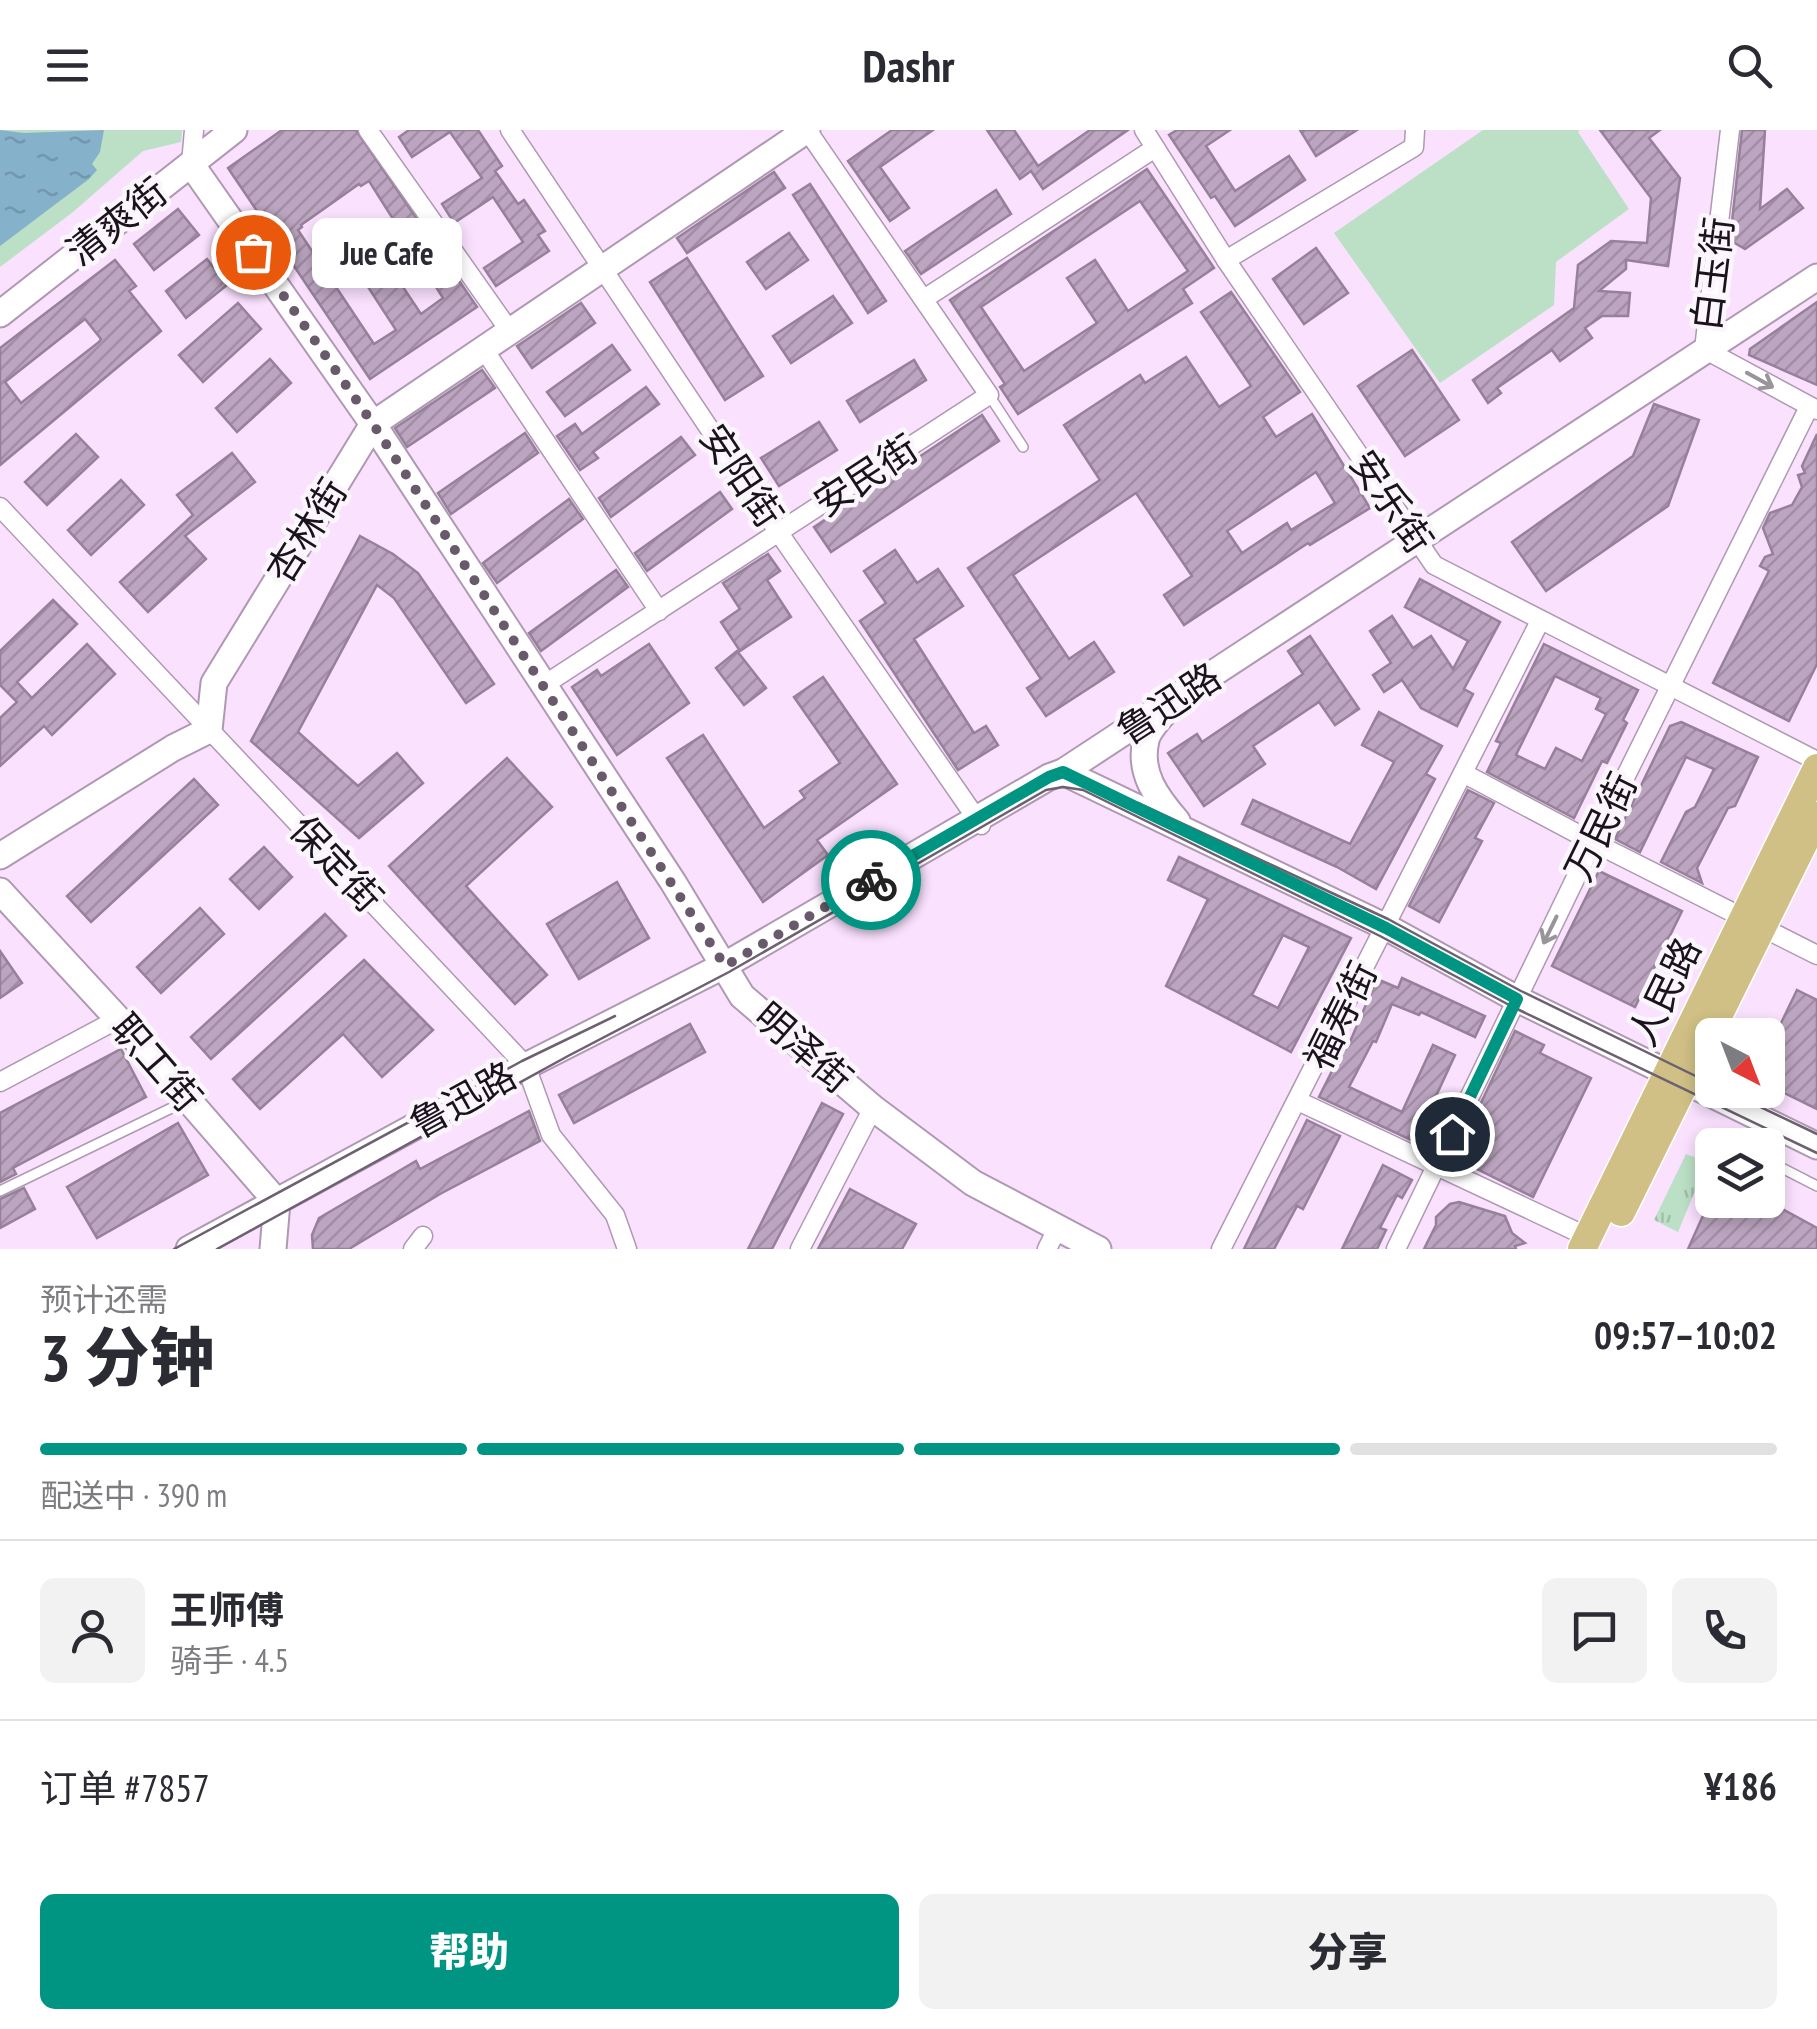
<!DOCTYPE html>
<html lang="zh">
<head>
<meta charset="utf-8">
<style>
	body { margin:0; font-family:"PT Sans Narrow","Noto Sans SC",sans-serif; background:#f2f2f3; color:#2b2b33; height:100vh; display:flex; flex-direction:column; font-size:38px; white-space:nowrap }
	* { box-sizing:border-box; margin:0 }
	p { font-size:32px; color:#7c7c81 }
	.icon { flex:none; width:55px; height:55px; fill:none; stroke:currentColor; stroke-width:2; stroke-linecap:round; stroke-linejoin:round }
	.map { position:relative; height:1119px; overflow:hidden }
	.details { display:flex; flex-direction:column; background:#fff; flex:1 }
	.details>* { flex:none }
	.needle { width:65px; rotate:138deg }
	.tools { position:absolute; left:1695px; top:888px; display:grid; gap:20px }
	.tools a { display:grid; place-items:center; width:90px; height:90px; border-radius:15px; background:#fff; box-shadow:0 5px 15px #0003; font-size:50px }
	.pin { position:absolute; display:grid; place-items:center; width:85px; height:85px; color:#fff; margin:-42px; border:5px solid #fff; border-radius:50%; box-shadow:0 2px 10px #0007 }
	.courier { position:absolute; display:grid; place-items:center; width:100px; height:100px; margin:-50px; border:8px solid #009483; border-radius:50%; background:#fff; color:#222; box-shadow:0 2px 12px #0007 }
	.bubble { position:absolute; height:70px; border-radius:15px; background:#fff; box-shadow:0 5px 15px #0003; font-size:32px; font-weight:800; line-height:70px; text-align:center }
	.overview em { font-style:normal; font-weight:800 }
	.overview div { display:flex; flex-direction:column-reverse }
	.overview { display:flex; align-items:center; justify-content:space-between; height:170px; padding:0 40px }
	h1 { font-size:65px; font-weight:800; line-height:75px }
	.bar { display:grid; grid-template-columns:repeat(4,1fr); gap:15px 10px; align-content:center; height:120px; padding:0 40px }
	.bar i { height:12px; border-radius:8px; background:#e1e1e2 }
	.bar .active { background:#009483 }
	.bar p { grid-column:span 4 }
	.line { display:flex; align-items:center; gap:25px; padding:0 40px; border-top:2px solid #e1e1e2 }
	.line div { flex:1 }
	.round { display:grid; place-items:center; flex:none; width:105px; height:105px; border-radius:15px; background:#f2f2f3 }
	.cta { display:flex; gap:20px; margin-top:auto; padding:20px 40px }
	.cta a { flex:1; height:115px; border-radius:15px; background:#009483; color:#fff; font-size:40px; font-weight:800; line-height:115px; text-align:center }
	.cta a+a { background:#f2f2f3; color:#2b2b33 }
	header { display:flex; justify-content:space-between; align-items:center; height:130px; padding:0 40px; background:#fff; font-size:45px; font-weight:800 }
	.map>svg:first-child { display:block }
	.grass { fill:url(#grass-tufts) }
	.park { fill:#bbe0c5 }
	.water { fill:url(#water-ripples) }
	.building { fill:url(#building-hatch); stroke:#96809a; stroke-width:2.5; fill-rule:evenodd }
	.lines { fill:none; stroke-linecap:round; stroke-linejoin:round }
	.lane-casing { stroke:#af98b3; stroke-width:12 }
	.street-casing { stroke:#af98b3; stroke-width:21 }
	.secondary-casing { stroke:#af98b3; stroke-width:29 }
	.primary-casing { stroke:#fff; stroke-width:31 }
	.lane { stroke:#fff; stroke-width:9 }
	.street { stroke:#fff; stroke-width:18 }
	.secondary { stroke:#fff; stroke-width:25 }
	.primary { stroke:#d0c085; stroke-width:28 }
	.tram { stroke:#6e6071; stroke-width:2.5 }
	.oneway { stroke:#989499 }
	.done { stroke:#685a6b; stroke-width:10; stroke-dasharray:0 18 }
	.route { stroke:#009483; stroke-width:12 }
	.labels { text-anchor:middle; stroke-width:9; stroke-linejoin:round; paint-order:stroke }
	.street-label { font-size:38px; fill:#1a121c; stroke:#fbf6fc }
</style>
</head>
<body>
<header><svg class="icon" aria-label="menu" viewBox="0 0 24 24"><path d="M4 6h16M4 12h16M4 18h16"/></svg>Dashr<svg class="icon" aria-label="search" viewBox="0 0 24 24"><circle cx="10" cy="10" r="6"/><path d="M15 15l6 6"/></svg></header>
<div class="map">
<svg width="1817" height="1119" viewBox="0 0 1817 1119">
	<defs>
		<pattern id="grass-tufts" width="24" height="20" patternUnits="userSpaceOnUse" patternTransform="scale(2.5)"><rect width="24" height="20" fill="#bbe0c5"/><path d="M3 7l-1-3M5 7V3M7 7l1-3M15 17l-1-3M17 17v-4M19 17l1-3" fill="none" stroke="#a0bfa9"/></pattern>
		<pattern id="water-ripples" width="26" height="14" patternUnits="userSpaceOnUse" patternTransform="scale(2.5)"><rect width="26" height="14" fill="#85b1cb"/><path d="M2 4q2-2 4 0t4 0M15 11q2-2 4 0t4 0" fill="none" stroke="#7297ae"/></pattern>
		<pattern id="building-hatch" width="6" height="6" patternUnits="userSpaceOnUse" patternTransform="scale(2.5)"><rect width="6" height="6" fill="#bca5c0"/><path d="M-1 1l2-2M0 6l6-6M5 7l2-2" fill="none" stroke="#a18da4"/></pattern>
	</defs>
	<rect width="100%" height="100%" fill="#fae1fe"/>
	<!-- grass -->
	<polygon class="grass" points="1686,1024 1707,1032 1678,1102 1654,1090"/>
	<!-- park -->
	<g class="park">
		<polygon points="0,0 182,0 181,12 143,21 73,82 0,137"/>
		<polygon points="1483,0 1580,0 1578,2 1629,79 1556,132 1554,175 1440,253 1334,103"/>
	</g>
	<!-- water -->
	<polygon class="water" points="0,0 24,3 104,0 100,22 92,34 97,40 89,49 0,116"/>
	<!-- building -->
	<g class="building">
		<path d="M282 0H356L477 177 370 249 228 38ZM369 51 443 168 421 184 385 130 361 146 396 200 374 214 298 100 302 97 301 95 359 54 361 56Z"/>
		<polygon points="409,0 478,0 502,36 495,41 518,74 524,70 545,101 538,105 549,121 496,156 484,138 523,112 493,67 454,93 442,74 482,48 450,2 412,27 399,7"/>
		<polygon points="892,0 933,0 880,37 909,78 890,91 848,31"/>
		<polygon points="987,0 1014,0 1038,36 1090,0 1128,0 1043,59 1031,41 1020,49"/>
		<polygon points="1177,0 1230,0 1206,16 1235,61 1289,26 1305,50 1235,96 1215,66 1211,68 1169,5"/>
		<polygon points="1300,0 1357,0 1316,26"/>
		<polygon points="1600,0 1660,0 1649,8 1680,48 1668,136 1626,130 1626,139 1599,161 1630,163 1628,186 1602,186 1585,198 1592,208 1560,231 1552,220 1497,258 1501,263 1488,273 1473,250 1574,178 1578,135 1611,111 1647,113 1651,68"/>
		<polygon points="1742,0 1765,0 1760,79 1787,59 1803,78 1745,119 1730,110"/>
		<path d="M1147 39 1214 138 1183 159 1192 173 1018 284 1000 257 1005 254 950 170ZM1140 71 1188 141 1128 181 1095 130 1067 148 1097 193 1024 241 981 177Z"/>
		<polygon points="774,42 785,58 687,123 677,108"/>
		<polygon points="810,54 886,171 868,183 793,65"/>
		<polygon points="996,60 1011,84 921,144 905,121"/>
		<polygon points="178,79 199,105 154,140 134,114"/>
		<polygon points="789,103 808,130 766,159 747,132"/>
		<polygon points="1316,118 1348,163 1304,194 1273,149"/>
		<polygon points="687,128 763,246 725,270 650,152"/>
		<polygon points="207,129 227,155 186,188 166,161"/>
		<path d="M115 130 136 156 129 161 161 201 0 335V218ZM85 189 101 209 99 212 21 273 5 252Z"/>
		<path d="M1231 162 1300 262 1263 287 1276 307 1312 284 1370 378 1310 415 1308 413 1184 495 1164 465 1192 446 1136 363 1013 445 1069 529 1094 512 1114 542 1046 586 1027 558 1041 549 968 438 1100 350 1064 295 1140 245 1145 253 1186 227 1219 277 1251 256 1201 182ZM1316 342 1335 373 1291 400 1287 393 1242 423 1227 401Z"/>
		<polygon points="833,166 852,193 791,233 773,206"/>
		<polygon points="1817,172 1817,255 1749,225 1750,219"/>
		<polygon points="238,173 261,199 203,252 179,225"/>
		<polygon points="581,173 595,193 532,238 517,216"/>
		<polygon points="612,215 630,240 565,286 547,262"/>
		<polygon points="1412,220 1459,290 1405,326 1358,256"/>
		<polygon points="270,229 291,253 237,302 216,278"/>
		<polygon points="914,230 926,250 860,292 847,271"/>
		<polygon points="482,240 495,258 407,317 395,298"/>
		<polygon points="646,257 659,274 593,322 598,328 580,340 557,306 575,294 582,304"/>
		<polygon points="1654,274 1699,290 1668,376 1546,461 1512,412 1633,326"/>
		<polygon points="982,285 999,311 831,422 814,397"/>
		<polygon points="819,292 837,320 779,356 761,328"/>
		<polygon points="525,303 538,323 451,384 438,363"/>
		<polygon points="76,304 98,327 47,375 25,352"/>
		<polygon points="1817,304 1817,534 1789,591 1713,553 1769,441 1760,436 1765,427 1773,424 1763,398 1770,383 1792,375 1802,357 1798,345 1805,343 1802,336"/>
		<polygon points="681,307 695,325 611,387 599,368"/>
		<polygon points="232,323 255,352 185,406 206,429 148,482 120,452 193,385 177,365"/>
		<polygon points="121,350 144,375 91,425 68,400"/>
		<polygon points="720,362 732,379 647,441 635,423"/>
		<polygon points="569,369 583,389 497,453 483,433"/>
		<polygon points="360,406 393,424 418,443 494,554 466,573 394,468 377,455 298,602 358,656 397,623 423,653 359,708 251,611"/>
		<polygon points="895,420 917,453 938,439 963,476 914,509 974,603 986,596 998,615 958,640 860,491 886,473 864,441"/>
		<polygon points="768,424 780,441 767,450 791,487 740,521 721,492 740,479 723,453"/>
		<polygon points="616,440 628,457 541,521 529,503"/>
		<polygon points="1420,449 1500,492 1464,559 1473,564 1457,596 1421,578 1402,550 1384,562 1373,545 1391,533 1370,501 1392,486 1413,518 1431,506 1453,539 1468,511 1405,477"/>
		<polygon points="53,470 77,494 17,552 32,568 87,514 115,544 52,605 44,596 0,636 0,588 17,572 0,555 0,521"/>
		<polygon points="1310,506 1359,579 1335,595 1319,572 1253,616 1265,634 1204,676 1168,623 1197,604 1202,612 1303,544 1288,521"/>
		<polygon points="649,514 689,573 617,625 572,557 597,540 601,546"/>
		<path d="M1544 514 1638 560 1623 590 1627 593 1607 633 1602 631 1574 688 1487 642 1501 613 1496 611ZM1555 546 1601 568 1596 579 1606 584 1582 631 1556 618 1545 639 1516 625Z"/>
		<polygon points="737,521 766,558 744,575 716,538"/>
		<polygon points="823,547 897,654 817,710 828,725 763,772 667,628 703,605 764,698 805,668 800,661 840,633 794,567"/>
		<polygon points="1379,582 1442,616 1426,644 1435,649 1376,759 1337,737 1242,694 1253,670 1350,714 1394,632 1362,615"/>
		<polygon points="1681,592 1758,627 1735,676 1728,678 1697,738 1702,753 1661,732 1686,682 1695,677 1714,639 1686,627 1640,722 1615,709 1670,596"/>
		<polygon points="507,628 552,677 466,756 547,845 515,874 389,736"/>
		<polygon points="194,649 218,675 91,792 67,766"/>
		<polygon points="1468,660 1494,673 1475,708 1482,711 1439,792 1409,776"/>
		<polygon points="264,717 292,747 259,779 230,749"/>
		<path d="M1179 727 1351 808 1291 922 1166 856 1208 769 1168 750ZM1283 805 1309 817 1278 878 1252 865Z"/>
		<polygon points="1599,741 1682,781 1635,877 1552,836"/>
		<polygon points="617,752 649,808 579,849 547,794"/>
		<polygon points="200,778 224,804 161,863 137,837"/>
		<polygon points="325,784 346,806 211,929 191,907"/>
		<polygon points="0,821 22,853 0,868"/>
		<polygon points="364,830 433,900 382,947 343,904 260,979 233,949"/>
		<polygon points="1402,848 1485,886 1475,907 1421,882 1419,885 1392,874 1376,912 1373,911 1349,957 1402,982 1433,915 1455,925 1424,992 1434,997 1424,1016 1319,967 1346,913 1349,914 1377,849 1398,858"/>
		<polygon points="1797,860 1817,870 1817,979 1768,955 1768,920"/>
		<polygon points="690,894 705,922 574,993 559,965"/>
		<polygon points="1515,901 1544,915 1540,923 1591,948 1533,1067 1455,1028"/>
		<polygon points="121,919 146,967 13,1038 16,1044 0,1052 0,983"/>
		<polygon points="822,973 843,984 772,1119 748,1119"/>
		<polygon points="529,981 540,1011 440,1064 349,1119 313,1119 312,1105 319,1088 416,1031 420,1039"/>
		<polygon points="1307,990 1340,1006 1303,1079 1297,1076 1274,1119 1244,1119"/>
		<polygon points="178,993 208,1045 97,1108 67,1057"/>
		<polygon points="1383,1035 1412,1050 1402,1068 1397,1065 1380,1098 1386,1100 1377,1119 1342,1119"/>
		<polygon points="24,1058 35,1079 0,1098 0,1069"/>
		<polygon points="850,1059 916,1094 902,1119 818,1119"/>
		<polygon points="1710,1070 1766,1070 1817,1098 1817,1119 1688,1119"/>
		<polygon points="1459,1072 1505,1086 1512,1103 1525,1113 1515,1116 1516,1119 1424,1119 1436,1095 1436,1087 1450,1074"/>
	</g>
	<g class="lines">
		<!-- lane casing -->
		<g class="lane-casing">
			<g id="lane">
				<polyline points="989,265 1023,317"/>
				<polyline points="1755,989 1763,1015"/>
				<polyline points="1768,1026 1776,1035 1817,1056"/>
				<polyline points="0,1061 186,971"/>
			</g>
		</g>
		<!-- street casing -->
		<g class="street-casing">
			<g id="street">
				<polyline points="368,0 509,200"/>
				<polyline points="510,0 779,403 981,695"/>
				<polyline points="1144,0 1226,130 1434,435 1817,631"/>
				<polyline points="1730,0 1704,219 1817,280"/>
				<polyline points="191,34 194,0"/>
				<polyline points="1226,130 1414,17 1415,0"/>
				<polyline points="924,169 1155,18"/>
				<polyline points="483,218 659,481"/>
				<polyline points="0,377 526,936 551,1005 615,1085 627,1119"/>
				<polyline points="544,555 989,265 807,0"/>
				<polyline points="1463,643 1593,712 1817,825"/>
				<polyline points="0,952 118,889"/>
				<polyline points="1298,971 1588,1107"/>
				<polyline points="413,1119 423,1106"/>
				<polyline points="800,1119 873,978"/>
				<polyline points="1047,1119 1057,1099"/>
				<polyline points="1221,1119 1540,491"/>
				<polyline points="1396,1119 1593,712 1809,277"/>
			</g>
		</g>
		<!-- secondary casing -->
		<g class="secondary-casing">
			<g id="secondary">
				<polyline points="191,34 373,294 673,752 742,866 873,978 973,1053 1098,1119"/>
				<polyline points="0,184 234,0"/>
				<path d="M1164 583C1158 590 1148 601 1146 610 1138 643 1157 668 1177 691"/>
				<polyline points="1063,642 1386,797 1517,869 1817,1016"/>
				<polyline points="0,726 173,618 209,600 214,553 373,294 807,0"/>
				<polyline points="0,761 118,889 277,1072 273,1119"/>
				<polyline points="189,1119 526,936 725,835 1049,647 1063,642 1817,147"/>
			</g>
		</g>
		<!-- primary casing -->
		<g class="primary-casing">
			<g id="primary">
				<polyline points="1621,1082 1817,686"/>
				<polyline points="1582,1119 1817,638"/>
			</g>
		</g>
		<!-- lane -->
		<use href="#lane" class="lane"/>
		<!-- street -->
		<use href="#street" class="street"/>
		<!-- secondary -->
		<use href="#secondary" class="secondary"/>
		<!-- primary -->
		<use href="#primary" class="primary"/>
		<!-- tram -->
		<g class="tram">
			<polyline points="1138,673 1388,789 1521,861 1712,954"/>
			<polyline points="1725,960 1817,1004"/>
			<polyline points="174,1119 522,931 615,886"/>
			<polyline points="217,1119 568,926 729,842 1046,660 1063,657 1083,660 1380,806 1513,877 1817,1023"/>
		</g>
	</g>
	<!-- one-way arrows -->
	<defs><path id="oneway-shaft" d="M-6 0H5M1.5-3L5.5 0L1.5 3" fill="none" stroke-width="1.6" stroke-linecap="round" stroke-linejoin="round" transform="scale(2.5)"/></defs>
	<g class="oneway">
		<use href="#oneway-shaft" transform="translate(1760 250) rotate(29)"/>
		<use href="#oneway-shaft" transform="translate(1550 800) rotate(116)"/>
	</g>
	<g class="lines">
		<!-- done -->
		<polyline class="done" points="253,122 373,294 725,836 871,750"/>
		<!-- route -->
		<polyline class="route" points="871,750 1049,647 1063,642 1386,798 1517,869 1452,1004"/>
	</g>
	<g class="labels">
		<!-- street labels -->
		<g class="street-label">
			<text transform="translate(117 92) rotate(-38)" y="13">清爽街</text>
			<text transform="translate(1713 144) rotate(-83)" y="13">白玉街</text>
			<text transform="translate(741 346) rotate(56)" y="13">安阳街</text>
			<text transform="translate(866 346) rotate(-33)" y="13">安民街</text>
			<text transform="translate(1391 372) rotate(56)" y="13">安乐街</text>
			<text transform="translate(307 401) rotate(-58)" y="13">杏林街</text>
			<text transform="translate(1169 574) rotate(-33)" y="13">鲁迅路</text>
			<text transform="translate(1601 697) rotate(-64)" y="13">万民街</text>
			<text transform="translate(336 734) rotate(47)" y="13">保定街</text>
			<text transform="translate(1665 862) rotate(-64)" y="13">人民路</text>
			<text transform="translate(1341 886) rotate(-64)" y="13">福寿街</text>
			<text transform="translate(803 918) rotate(41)" y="13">明泽街</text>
			<text transform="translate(156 933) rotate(49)" y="13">职工街</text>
			<text transform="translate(463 970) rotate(-29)" y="13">鲁迅路</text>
		</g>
	</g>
</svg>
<div class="tools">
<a><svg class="needle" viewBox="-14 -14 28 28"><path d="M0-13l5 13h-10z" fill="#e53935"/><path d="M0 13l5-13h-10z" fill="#7c7c81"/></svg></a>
<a><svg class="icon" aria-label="layers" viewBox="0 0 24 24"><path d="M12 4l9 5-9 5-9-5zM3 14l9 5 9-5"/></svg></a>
</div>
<div class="pin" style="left:253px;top:122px;background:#ea580c"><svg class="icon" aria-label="bag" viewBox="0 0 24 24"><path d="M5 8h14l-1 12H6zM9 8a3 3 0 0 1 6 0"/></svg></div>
<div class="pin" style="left:1452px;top:1004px;background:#1f2937"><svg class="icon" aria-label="home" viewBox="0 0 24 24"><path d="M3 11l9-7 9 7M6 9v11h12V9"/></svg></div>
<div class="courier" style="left:871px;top:750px"><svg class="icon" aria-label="bike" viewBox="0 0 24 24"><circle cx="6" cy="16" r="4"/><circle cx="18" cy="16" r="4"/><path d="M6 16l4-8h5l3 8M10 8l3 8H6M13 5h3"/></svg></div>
<div class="bubble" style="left:312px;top:88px;width:150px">Jue Cafe</div>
</div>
<section class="details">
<div class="overview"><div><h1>3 分钟</h1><p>预计还需</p></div><em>09:57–10:02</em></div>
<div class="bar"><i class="active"></i><i class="active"></i><i class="active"></i><i></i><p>配送中 · 390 m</p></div>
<div class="line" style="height:180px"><a class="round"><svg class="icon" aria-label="person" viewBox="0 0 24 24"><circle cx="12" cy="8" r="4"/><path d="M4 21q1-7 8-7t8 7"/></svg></a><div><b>王师傅</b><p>骑手 · 4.5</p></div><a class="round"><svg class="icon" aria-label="chat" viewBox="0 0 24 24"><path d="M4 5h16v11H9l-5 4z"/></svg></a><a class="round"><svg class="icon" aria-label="phone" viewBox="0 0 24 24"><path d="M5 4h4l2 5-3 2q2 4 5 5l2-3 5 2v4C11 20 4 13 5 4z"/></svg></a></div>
<div class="line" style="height:130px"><div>订单 #7857</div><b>¥186</b></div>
<div class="cta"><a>帮助</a><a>分享</a></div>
</section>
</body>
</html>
